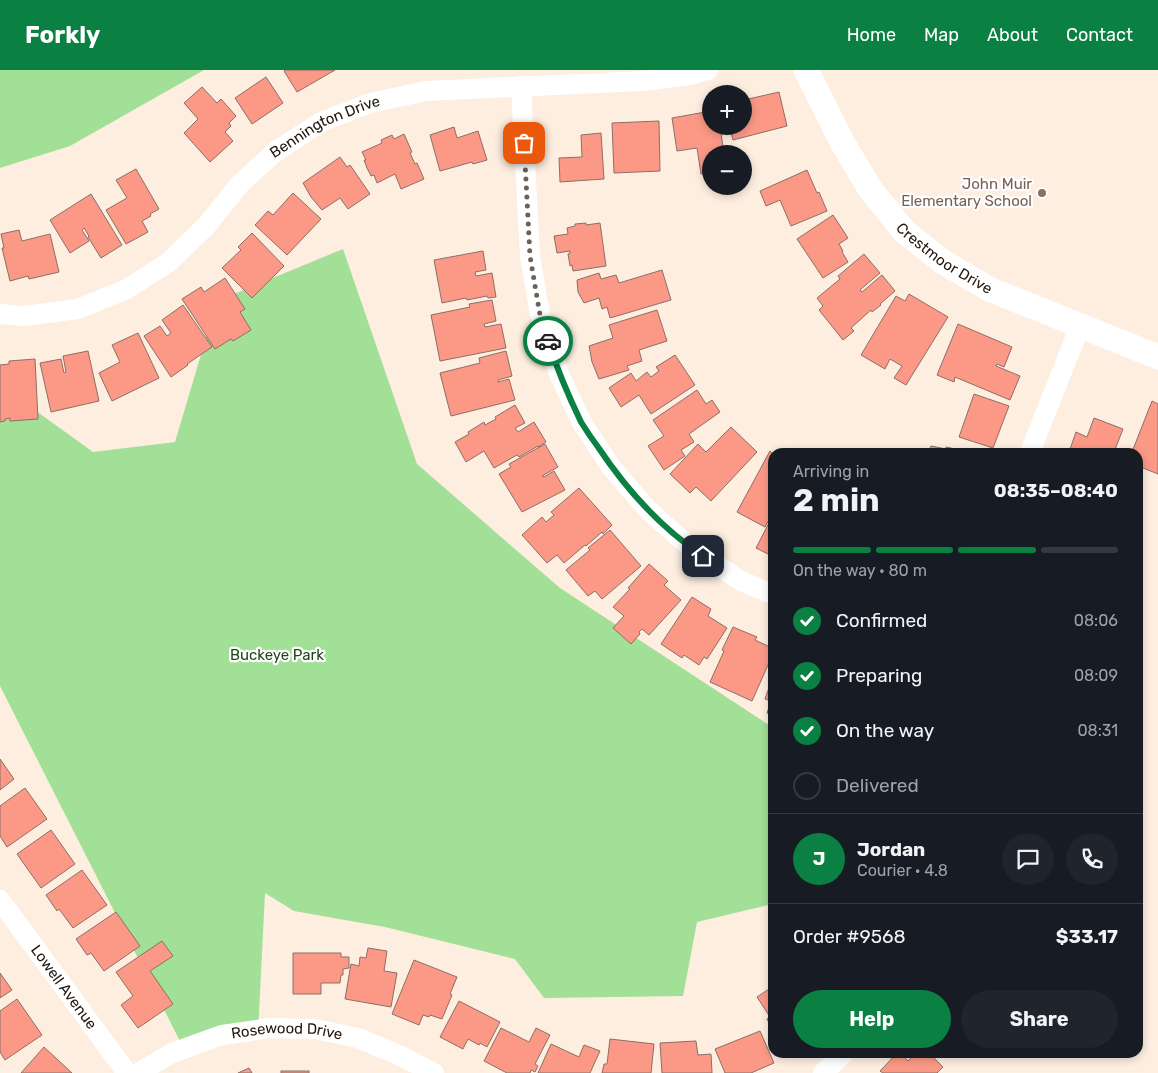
<!DOCTYPE html>
<html lang="en">
<head>
<meta charset="utf-8">
<style>
	body { margin:0; font-family:Rubik,sans-serif; background:#20242c; color:#f1f3f6; height:100vh; display:flex; flex-direction:column; font-size:19px; white-space:nowrap }
	* { box-sizing:border-box; margin:0 }
	p { font-size:16px; color:#9ea1a6 }
	.icon { flex:none; width:28px; height:28px; fill:none; stroke:currentColor; stroke-width:2; stroke-linecap:round; stroke-linejoin:round }
	.map { position:relative; flex:1; overflow:hidden }
	.sheet { position:absolute; left:768px; top:378px; width:375px; height:610px; display:flex; flex-direction:column; background:#171b24; border-radius:15px; box-shadow:0 2px 8px #0003 }
	.sheet>* { flex:none }
	.controls { position:absolute; left:702px; top:15px; display:grid; gap:10px }
	.controls a { display:grid; place-items:center; width:50px; height:50px; border-radius:50%; background:#171b24; box-shadow:0 2px 8px #0003; font-size:25px }
	.pin { position:absolute; display:grid; place-items:center; width:42px; height:42px; color:#fff; margin:-21px; border-radius:10px; box-shadow:0 2px 8px #0006 }
	.courier { position:absolute; display:grid; place-items:center; width:50px; height:50px; margin:-25px; border:4px solid #0b8043; border-radius:50%; background:#fff; color:#222; box-shadow:0 1px 6px #0007 }
	.head em { font-style:normal; font-weight:700 }
	.head div { display:flex; flex-direction:column-reverse }
	.head { display:flex; align-items:center; justify-content:space-between; height:85px; padding:0 25px }
	h1 { font-size:32px; font-weight:700; line-height:38px }
	.bar { display:grid; grid-template-columns:repeat(4,1fr); gap:8px 5px; align-content:center; height:60px; padding:0 25px }
	.bar i { height:6px; border-radius:4px; background:#363941 }
	.bar .on { background:#0b8043 }
	.bar p { grid-column:span 4 }
	.line { display:flex; align-items:center; gap:12px; padding:0 25px; border-top:1px solid #363941 }
	.line div { flex:1 }
	.round { display:grid; place-items:center; flex:none; width:52px; height:52px; border-radius:26px; background:#20242c }
	ol { padding:0 25px; list-style:none }
	li { display:flex; align-items:center; gap:15px; height:55px }
	li p { margin-inline-start:auto }
	li .icon { padding:5px; border-radius:50%; background:#0b8043; color:#fff; stroke-width:4 }
	li:last-child { color:#9ea1a6 }
	li i { width:28px; height:28px; border:2px solid #363941; border-radius:50% }
	.cta { display:flex; gap:10px; margin-top:auto; padding:10px 25px }
	.cta a { flex:1; height:58px; border-radius:30px; background:#0b8043; color:#fff; font-size:20px; font-weight:700; line-height:58px; text-align:center }
	.cta a+a { background:#20242c; color:#f1f3f6 }
	header { display:flex; align-items:center; gap:30px; box-sizing:border-box; height:70px; padding:0 25px; background:#0b8043; color:#fff }
	header strong { font-size:24px }
	nav { display:flex; gap:28px; margin-inline-start:auto; font-size:18px }
	.map>svg:first-child { display:block }
	.green { fill:#a2df97 }
	.building { fill:#fb9986; stroke:#8d6e67 }
	.lines { fill:none; stroke-linecap:round; stroke-linejoin:round }
	.minor { stroke:#fff; stroke-width:20 }
	.tertiary { stroke:#fff; stroke-width:25 }
	.done { stroke:#6d6258; stroke-width:5; stroke-dasharray:0 9 }
	.route { stroke:#0b8043; stroke-width:6 }
	.education-dot { fill:#8d6e63; stroke:#fff; stroke-width:2 }
	.labels { text-anchor:middle; stroke-width:4.5; stroke-linejoin:round; paint-order:stroke }
	.street-label { font-size:15px; fill:#20170f; stroke:#fff }
	.education-label { font-size:15px; fill:#785e54; stroke:#fff; text-anchor:end }
	.park-label { font-size:15px; fill:#1e4817; stroke:#fff }
</style>
</head>
<body>
<header>
<strong>Forkly</strong>
<nav><a>Home</a><a>Map</a><a>About</a><a>Contact</a></nav>
</header>
<div class="map">
<svg width="1158" height="1003" viewBox="0 0 1158 1003">
	<rect width="100%" height="100%" fill="#fdeee0"/>
	<!-- green -->
	<g class="green">
		<polygon points="0,0 204,0 70,76 0,98"/>
		<polygon points="343,179 417,394 560,518 772,657 772,834 697,852 683,926 544,928 515,889 385,857 294,841 265,823 258,962 185,981 0,616 0,315 93,382 175,372 217,231"/>
	</g>
	<!-- building -->
	<g class="building">
		<polygon points="286,0 335,0 297,22 284,1"/>
		<polygon points="266,7 283,33 252,54 235,28"/>
		<polygon points="202,17 217,33 221,29 236,46 229,53 231,56 225,62 233,71 210,92 184,63 198,49 184,33"/>
		<polygon points="779,22 787,56 733,70 729,56 744,56 744,30"/>
		<polygon points="711,41 711,56 720,56 724,84 711,84 711,102 701,104 697,78 677,81 672,48"/>
		<polygon points="659,51 660,101 614,103 612,53"/>
		<polygon points="454,57 457,68 478,61 487,90 473,94 472,92 440,101 430,65"/>
		<polygon points="601,63 604,109 560,112 559,88 582,87 581,65"/>
		<polygon points="404,64 412,82 410,83 415,94 417,93 424,109 401,119 395,104 377,113 374,105 371,106 367,98 364,90 366,90 362,82 382,73 381,70 392,65 394,69"/>
		<polygon points="340,87 347,97 350,95 370,124 348,139 340,128 322,140 311,127 303,113"/>
		<polygon points="136,99 159,139 150,144 151,146 142,151 148,162 126,174 106,140 127,128 116,110"/>
		<polygon points="807,100 817,123 819,122 827,141 791,156 780,130 766,136 760,121"/>
		<polygon points="293,123 321,149 287,185 255,155 268,141 273,145"/>
		<polygon points="91,124 122,175 101,188 88,167 89,166 84,158 82,160 89,171 70,183 50,150"/>
		<polygon points="833,145 848,168 839,174 843,181 842,182 848,192 823,208 797,169"/>
		<polygon points="586,153 586,155 600,153 606,196 573,201 572,195 570,196 568,184 570,183 570,181 557,183 554,166 568,164 567,158 575,156 575,154"/>
		<polygon points="19,160 22,171 50,164 59,202 29,209 28,206 10,211 2,178 4,178 1,164"/>
		<polygon points="252,163 284,196 252,228 222,198 241,180 238,177"/>
		<polygon points="483,181 486,200 475,202 476,206 492,203 496,227 488,228 487,226 467,230 466,228 442,233 434,190"/>
		<polygon points="864,184 880,203 860,220 862,222 882,205 895,221 880,234 881,235 872,242 871,240 851,258 854,261 843,270 819,240 823,236 817,228 840,209 838,206"/>
		<polygon points="662,200 671,230 610,248 607,237 602,239 599,228 584,233 578,222 577,210 599,203 601,209 616,205 619,213"/>
		<polygon points="225,208 245,239 240,242 251,260 233,271 231,269 215,279 182,229 201,217 204,222"/>
		<polygon points="909,224 948,247 906,315 894,308 902,296 890,289 885,299 861,285 896,226 905,231"/>
		<polygon points="492,230 496,251 484,254 485,257 501,254 506,278 440,291 431,245 470,237 469,234"/>
		<polygon points="183,235 212,277 187,294 188,295 171,307 144,266 160,256 167,266 171,263 162,250"/>
		<polygon points="657,240 667,271 639,280 642,291 627,296 629,300 599,309 592,292 589,276 613,268 609,255"/>
		<polygon points="958,254 1012,277 1004,297 997,294 996,296 1020,306 1010,330 955,307 954,312 937,305"/>
		<polygon points="138,263 159,308 112,331 99,303 120,292 112,275"/>
		<polygon points="88,281 99,331 51,342 40,293 61,289 64,303 66,302 63,286"/>
		<polygon points="506,281 512,306 498,310 498,312 509,309 515,330 451,346 440,303 480,293 479,288"/>
		<polygon points="675,285 695,315 651,344 639,325 621,337 609,318 631,303 636,311 647,302 651,307 659,301 656,297"/>
		<polygon points="35,289 38,349 10,351 10,348 5,349 5,351 0,352 0,295 9,294 9,291"/>
		<polygon points="697,320 706,334 712,330 720,342 689,364 694,372 681,380 685,386 664,400 648,376 664,366 653,350"/>
		<polygon points="974,324 1009,336 993,378 959,367"/>
		<polygon points="1152,331 1158,334 1158,404 1138,396 1139,388 1138,388 1138,382 1132,382"/>
		<polygon points="515,335 525,353 515,358 518,362 534,352 546,372 538,377 538,376 519,387 517,385 494,398 484,381 466,392 455,372 469,364 468,362 484,352 485,355 496,349 495,347"/>
		<polygon points="1094,348 1123,359 1114,382 1069,382 1076,362 1087,367"/>
		<polygon points="731,357 757,382 711,431 696,417 690,423 670,404 698,374 706,382"/>
		<polygon points="545,374 558,397 542,406 544,407 554,401 565,420 522,442 499,404 511,397 509,394"/>
		<polygon points="931,376 946,379 946,377 969,382 924,382 925,379 929,380"/>
		<polygon points="770,381 772,383 772,444 765,457 737,442"/>
		<polygon points="579,418 612,455 603,464 602,462 586,476 585,475 564,493 557,485 547,493 522,465 542,447 546,452 554,445 551,442"/>
		<polygon points="772,447 772,486 756,478"/>
		<polygon points="610,460 641,496 602,529 595,521 588,526 566,500 590,480 588,478"/>
		<polygon points="649,494 668,511 664,515 681,530 649,565 642,559 639,562 640,564 631,574 613,558 624,546 613,537 630,519 628,518"/>
		<polygon points="692,527 711,539 708,546 727,558 707,589 704,587 699,595 684,585 682,588 661,574"/>
		<polygon points="733,557 757,567 755,570 772,578 772,586 752,631 710,612 724,581 722,580"/>
		<polygon points="772,609 772,646 767,643 771,631 765,629"/>
		<polygon points="0,689 14,709 0,720"/>
		<polygon points="25,718 47,749 7,777 0,766 0,736"/>
		<polygon points="51,760 75,794 41,818 17,784"/>
		<polygon points="82,800 107,835 73,858 59,839 57,841 46,825"/>
		<polygon points="116,842 140,876 104,901 91,883 87,885 76,869"/>
		<polygon points="162,871 173,886 150,901 173,934 138,958 121,935 133,926 116,902"/>
		<polygon points="368,878 387,881 384,901 397,903 391,937 345,929 351,894 359,896 360,887 366,888"/>
		<polygon points="293,883 341,883 341,887 349,887 349,898 343,899 343,905 341,905 340,913 321,913 321,924 293,924"/>
		<polygon points="414,890 457,907 450,924 452,925 442,949 430,945 429,947 423,945 419,955 392,944"/>
		<polygon points="0,903 12,920 0,928"/>
		<polygon points="772,917 772,958 767,949 770,947 757,927"/>
		<polygon points="17,929 42,965 5,990 0,982 0,941"/>
		<polygon points="459,931 500,952 487,977 480,973 479,975 468,969 463,979 440,967"/>
		<polygon points="501,958 529,972 536,958 550,965 535,994 538,996 535,1002 531,1000 530,1003 507,1003 484,991"/>
		<polygon points="760,961 774,993 751,1003 725,1003 715,979"/>
		<polygon points="610,969 654,974 651,1003 602,1003 604,994 607,994"/>
		<polygon points="696,971 698,985 711,984 712,1003 662,1003 660,973"/>
		<polygon points="551,974 579,987 584,975 600,981 590,1003 538,1003"/>
		<polygon points="44,977 72,1003 21,1003"/>
		<polygon points="898,982 900,982 908,991 916,982 928,982 943,997 937,1003 883,1003 880,1001"/>
		<polygon points="249,998 252,1003 238,1003"/>
		<rect x="281" y="1001" width="28" height="2"/>
	</g>
	<g class="lines">
		<!-- minor -->
		<g class="minor">
			<polyline points="521,16 530,186 540,245 558,302 582,353 611,397 648,440 690,477 741,511 772,524"/>
			<path id="s1" d="M0 244 24 246 78 239 127 219 169 192 207 155 239 115 275 82 321 52 370 33 426 21 642 11 691 5 708 0"/>
			<polyline points="1030,382 1080,256"/>
			<path id="s2" d="M0 830 127 1003"/>
			<path id="s3" d="M138 1003 172 983 222 965 270 958 315 959 358 968 401 986 434 1003"/>
			<polyline points="823,1003 845,982"/>
		</g>
		<!-- tertiary -->
		<path class="tertiary" id="s4" d="M806 0 842 72 870 119 904 161 943 192 989 219 1158 287"/>
	</g>
	<g class="lines">
		<!-- done -->
		<polyline class="done" points="524,73 530,186 540,245 548,271"/>
		<!-- route -->
		<path class="route" d="M548 271C557 299 568 325 581 352 586 360 592 369 598 377 626 419 661 458 703 486"/>
	</g>
	<!-- markers -->
	<circle class="education-dot" cx="1042" cy="123" r="5"/>
	<g class="labels">
		<!-- street labels -->
		<g class="street-label">
			<text dy="5" stroke="none"><textPath href="#s1" startOffset="391">Bennington Drive</textPath></text>
			<text dy="5" stroke="none"><textPath href="#s4" startOffset="238">Crestmoor Drive</textPath></text>
			<text dy="5" stroke="none"><textPath href="#s2" startOffset="108">Lowell Avenue</textPath></text>
			<text dy="5" stroke="none"><textPath href="#s3" startOffset="158">Rosewood Drive</textPath></text>
		</g>
		<!-- education labels -->
		<g class="education-label">
			<text x="1032" y="119">John Muir<tspan x="1032" dy="17">Elementary School</tspan></text>
		</g>
		<!-- park labels -->
		<g class="park-label">
			<text x="277" y="590">Buckeye Park</text>
		</g>
	</g>
</svg>
<div class="controls">
<a>+</a>
<a>−</a>
</div>
<div class="pin" style="left:524px;top:73px;background:#ea580c"><svg class="icon" aria-label="bag" viewBox="0 0 24 24"><path d="M5 8h14l-1 12H6zM9 8a3 3 0 0 1 6 0"/></svg></div>
<div class="pin" style="left:703px;top:486px;background:#1f2937"><svg class="icon" aria-label="home" viewBox="0 0 24 24"><path d="M3 11l9-7 9 7M6 9v11h12V9"/></svg></div>
<div class="courier" style="left:548px;top:271px"><svg class="icon" aria-label="car" viewBox="0 0 24 24"><path d="M5 17H2v-5l4-1 3-4h7l3 4 3 1v5h-3M9 17h6M6 11h13"/><circle cx="7" cy="17" r="2"/><circle cx="17" cy="17" r="2"/></svg></div>
<section class="sheet">
<div class="head"><div><h1>2 min</h1><p>Arriving in</p></div><em>08:35–08:40</em></div>
<div class="bar"><i class="on"></i><i class="on"></i><i class="on"></i><i></i><p>On the way · 80 m</p></div>
<ol>
<li><svg class="icon" aria-label="check" viewBox="0 0 24 24"><path d="M5 12l5 5 9-10"/></svg>Confirmed<p>08:06</p></li>
<li><svg class="icon" aria-label="check" viewBox="0 0 24 24"><path d="M5 12l5 5 9-10"/></svg>Preparing<p>08:09</p></li>
<li><svg class="icon" aria-label="check" viewBox="0 0 24 24"><path d="M5 12l5 5 9-10"/></svg>On the way<p>08:31</p></li>
<li><i></i>Delivered</li>
</ol>
<div class="line" style="height:90px"><b class="round" style="background:#0b8043;color:#fff">J</b><div><b>Jordan</b><p>Courier · 4.8</p></div><a class="round"><svg class="icon" aria-label="chat" viewBox="0 0 24 24"><path d="M4 5h16v11H9l-5 4z"/></svg></a><a class="round"><svg class="icon" aria-label="phone" viewBox="0 0 24 24"><path d="M5 4h4l2 5-3 2q2 4 5 5l2-3 5 2v4C11 20 4 13 5 4z"/></svg></a></div>
<div class="line" style="height:65px"><div>Order #9568</div><b>$33.17</b></div>
<div class="cta"><a>Help</a><a>Share</a></div>
</section>
</div>
</body>
</html>
